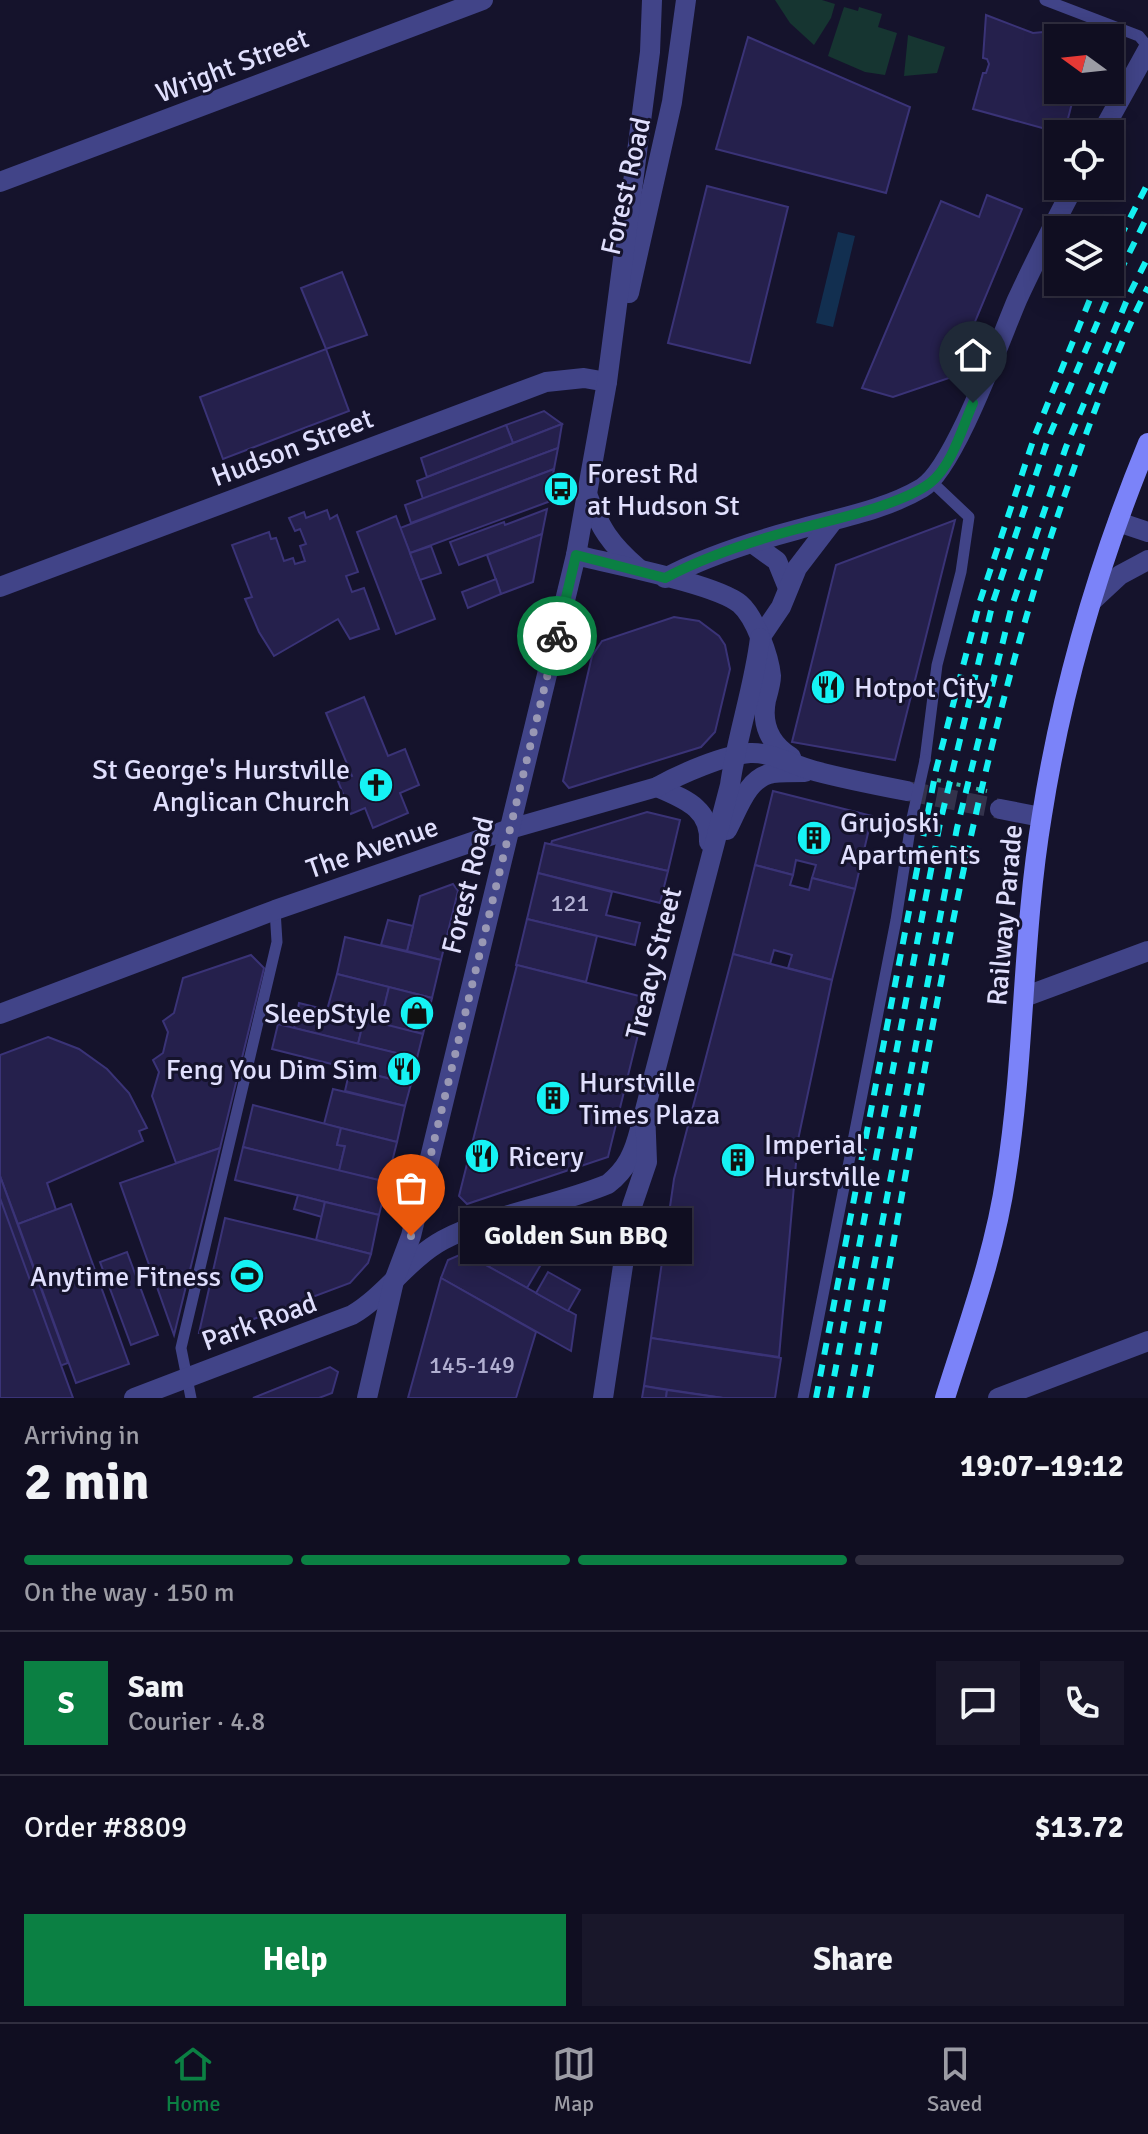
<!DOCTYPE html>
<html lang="en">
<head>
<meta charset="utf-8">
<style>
	body { margin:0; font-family:Signika,sans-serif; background:#19172a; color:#f1f3f6; height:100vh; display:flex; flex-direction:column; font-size:30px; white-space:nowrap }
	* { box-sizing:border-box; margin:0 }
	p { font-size:26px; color:#9c9ca5 }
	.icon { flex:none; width:44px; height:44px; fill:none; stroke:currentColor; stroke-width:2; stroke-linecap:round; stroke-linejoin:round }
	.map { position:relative; height:1398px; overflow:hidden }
	.sheet { display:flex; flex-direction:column; background:#100e21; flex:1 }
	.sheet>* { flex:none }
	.needle { width:52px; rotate:285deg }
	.fabs { position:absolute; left:1044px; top:24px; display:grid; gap:16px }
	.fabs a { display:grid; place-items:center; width:80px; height:80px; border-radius:0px; background:#100e21; box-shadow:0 4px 20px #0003,0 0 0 2px #302e3f; font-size:40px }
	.pin { position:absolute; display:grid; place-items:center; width:68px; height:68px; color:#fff; margin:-82px -34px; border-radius:50% 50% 50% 0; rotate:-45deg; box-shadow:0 0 8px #0007 }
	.pin .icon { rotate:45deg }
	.courier { position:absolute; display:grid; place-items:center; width:80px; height:80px; margin:-40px; border:6px solid #0b8043; border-radius:50%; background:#fff; color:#222; box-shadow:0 2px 10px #0007 }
	.bubble { position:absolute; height:56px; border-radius:0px; background:#100e21; box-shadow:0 4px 20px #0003,0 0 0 2px #302e3f; font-size:26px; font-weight:700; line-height:56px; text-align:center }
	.summary em { font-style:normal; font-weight:700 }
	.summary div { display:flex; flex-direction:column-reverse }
	.summary { display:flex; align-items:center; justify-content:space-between; height:136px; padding:0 24px }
	h1 { font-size:52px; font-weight:700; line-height:60px }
	.bar { display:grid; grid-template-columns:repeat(4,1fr); gap:12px 8px; align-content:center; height:96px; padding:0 24px }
	.bar i { height:10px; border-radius:6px; background:#302e3f }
	.bar .on { background:#0b8043 }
	.bar p { grid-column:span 4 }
	.line { display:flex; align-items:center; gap:20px; padding:0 24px; border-top:2px solid #302e3f }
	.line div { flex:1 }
	.round { display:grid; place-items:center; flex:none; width:84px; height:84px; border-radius:0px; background:#19172a }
	.primary-button { display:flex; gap:16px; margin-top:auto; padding:16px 24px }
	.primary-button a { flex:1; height:92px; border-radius:0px; background:#0b8043; color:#fff; font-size:32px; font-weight:700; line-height:92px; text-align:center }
	.primary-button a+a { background:#19172a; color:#f1f3f6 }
	.dock { display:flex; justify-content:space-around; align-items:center; height:112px; border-top:2px solid #302e3f; background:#100e21; font-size:22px; color:#9c9ca5 }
	.dock a { display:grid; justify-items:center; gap:4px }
	.dock .on { color:#0b8043 }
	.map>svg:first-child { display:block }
	.green { fill:#163531 }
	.water { fill:#122f50 }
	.building { fill:#25204c; stroke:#3a3377; stroke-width:2 }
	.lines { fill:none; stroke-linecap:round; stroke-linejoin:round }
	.tertiary-tunnel { stroke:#33324b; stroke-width:20; stroke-dasharray:20 10; stroke-linecap:butt }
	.path { stroke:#37b9a5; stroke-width:4; stroke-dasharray:4 6; stroke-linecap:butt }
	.service { stroke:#414488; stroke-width:11 }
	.minor { stroke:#414488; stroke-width:20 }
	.tertiary { stroke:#414488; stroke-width:20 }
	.secondary { stroke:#7b83f9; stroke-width:20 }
	.rail { stroke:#15f2f4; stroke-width:6; stroke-dasharray:12 10; stroke-linecap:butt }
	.service-bridge { stroke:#414488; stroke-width:11 }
	.done { stroke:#9998b4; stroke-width:8; stroke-dasharray:0 14.4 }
	.route { stroke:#0b8043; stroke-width:10 }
	.labels { text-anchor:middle; stroke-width:6; stroke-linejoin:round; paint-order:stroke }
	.number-label { font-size:24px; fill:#b1afd1 }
	.street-label { font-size:28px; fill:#e0dffd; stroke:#15132c }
	.poi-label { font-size:28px; fill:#e0dffd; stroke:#15132c; text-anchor:start }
</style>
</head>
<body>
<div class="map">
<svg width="1148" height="1398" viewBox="0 0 1148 1398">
	<rect width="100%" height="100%" fill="#15132c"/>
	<!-- green -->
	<g class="green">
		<polygon points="775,0 822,0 835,4 831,18 814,45 790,23"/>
		<polygon points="844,7 858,11 859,7 882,14 878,27 897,33 885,75 865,72 828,56"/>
		<polygon points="908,35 945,47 937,73 904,76"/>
	</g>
	<!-- water -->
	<polygon class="water" points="838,232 855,236 833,327 816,323"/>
	<!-- building -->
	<g class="building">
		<polygon points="986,15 1033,33 1098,27 1095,38 1058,38 1058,90 1073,90 1071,98 1073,99 1064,134 973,109 983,73 986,73 989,64 987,59 983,58"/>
		<polygon points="748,37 910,107 886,193 716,149"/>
		<polygon points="707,186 788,207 750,363 668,343"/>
		<polygon points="987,195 1022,209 952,377 893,397 862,388 941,201 979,217"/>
		<polygon points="342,272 367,335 326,349 301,288"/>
		<polygon points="326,349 349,411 223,459 200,397"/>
		<polygon points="544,411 562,424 513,443 506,425"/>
		<polygon points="562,424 558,448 423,499 417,481"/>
		<polygon points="506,425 513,443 427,477 421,458"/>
		<polygon points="558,448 554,469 411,523 405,505"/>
		<polygon points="554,469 548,502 410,553 400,528"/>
		<polygon points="547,509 542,534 459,565 450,542 504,522 505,525"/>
		<polygon points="327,510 330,519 337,515 358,572 346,576 352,592 364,588 379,629 350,639 338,619 274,656 259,632 245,599 252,597 232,545 269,532 271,539 276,538 284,561 293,558 295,564 305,561 300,546 306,544 300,529 295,531 289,518 304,512 306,518"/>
		<polygon points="396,516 435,619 396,634 357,532"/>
		<polygon points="955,520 895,760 792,742 836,565"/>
		<polygon points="542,534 533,582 501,594 487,555"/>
		<polygon points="431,546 441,573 420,580 410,553"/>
		<polygon points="496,579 501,594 468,608 462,592"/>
		<polygon points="674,617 699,621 719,636 725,645 730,669 715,732 701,747 569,788 563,781 592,656 602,641"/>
		<polygon points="364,697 388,756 405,749 419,785 400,793 408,813 373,828 365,808 351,814 338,781 352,776 326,713"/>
		<polygon points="773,791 872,816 855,889 812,878 816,865 796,860 793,875 755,865"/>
		<polygon points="647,812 680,820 668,871 551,844 552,841"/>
		<polygon points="545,843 668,871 660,903 538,873"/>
		<polygon points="755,865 793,875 790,885 809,890 812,878 855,889 832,980 788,968 792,955 774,950 770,964 733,954"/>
		<polygon points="538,873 612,892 606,915 640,923 635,945 527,919"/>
		<polygon points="453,884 458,891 441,960 407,951 420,896"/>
		<polygon points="527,919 597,936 586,982 516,965"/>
		<polygon points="388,920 413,926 407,951 381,945"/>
		<polygon points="345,937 441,960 432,998 337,974"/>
		<polygon points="733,954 832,980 798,1140 779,1357 651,1338 674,1179"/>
		<polygon points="251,955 264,968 220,1148 176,1163 152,1096 159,1072 153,1060 163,1053 168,1032 163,1021 174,1013 183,978"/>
		<polygon points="517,965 647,998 608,1157 467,1204 459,1196"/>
		<polygon points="337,974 389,987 380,1024 327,1010"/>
		<polygon points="389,987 432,998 423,1034 380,1024"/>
		<polygon points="299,1003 364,1019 358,1044 294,1028"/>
		<polygon points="364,1019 423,1034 417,1058 358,1044"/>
		<polygon points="278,1024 417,1058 411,1084 272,1049"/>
		<polygon points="48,1037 79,1049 107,1069 129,1093 147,1128 139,1131 143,1141 47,1183 56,1210 18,1224 0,1176 0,1055"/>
		<polygon points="350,1069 411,1084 405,1106 345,1091"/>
		<polygon points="333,1089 405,1106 397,1142 324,1124"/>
		<polygon points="253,1105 341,1128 337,1145 345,1146 339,1171 243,1147"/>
		<polygon points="341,1128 397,1142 387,1182 339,1171 345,1146 337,1145"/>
		<polygon points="243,1147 387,1182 379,1215 235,1180"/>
		<polygon points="220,1148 174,1335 120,1183"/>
		<polygon points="0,1176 68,1363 32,1376 40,1398 0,1398"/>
		<polygon points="298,1195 325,1202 322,1217 294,1209"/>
		<polygon points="0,1198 73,1398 0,1398"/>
		<polygon points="325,1202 379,1215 371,1254 316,1240"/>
		<polygon points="71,1204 129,1364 76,1383 18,1224"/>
		<polygon points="225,1218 308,1238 371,1254 368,1263 350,1283 211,1335 199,1333"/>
		<polygon points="515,1245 543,1261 527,1288 489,1267 498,1251 508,1257"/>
		<polygon points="127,1252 158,1335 131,1345 100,1262"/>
		<polygon points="464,1253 576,1315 571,1351 441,1278 448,1260"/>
		<polygon points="548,1272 580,1290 568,1311 536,1293"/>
		<polygon points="441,1278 536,1332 516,1398 408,1398"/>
		<polygon points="651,1338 781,1358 775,1398 723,1398 644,1386"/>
		<polygon points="330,1367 338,1372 332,1393 319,1398 253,1398"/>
		<polygon points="644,1386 667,1390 666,1398 642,1398"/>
		<polygon points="667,1390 723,1398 666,1398"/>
	</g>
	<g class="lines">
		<!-- tertiary-tunnel -->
		<polyline class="tertiary-tunnel" points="907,791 1000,809"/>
		<!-- path -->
		<polyline class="path" points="937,780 987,791"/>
		<!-- service -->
		<g class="service">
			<polyline points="1045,0 1139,36 1148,47"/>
			<polyline points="925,760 937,665 961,572 969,517 932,482"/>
			<polyline points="191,1398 181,1348 277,942 275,910"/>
			<polyline points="803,1398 896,920 911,823"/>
		</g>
		<!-- minor -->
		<g class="minor">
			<polyline points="1101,134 1148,49"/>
			<polyline points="0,182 483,0"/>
			<polyline points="1118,522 1148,532"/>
			<polyline points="752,543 777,561 788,588"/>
			<path d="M665 578C706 556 751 542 796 530 838 518 885 510 922 488 954 469 1000 340 1017 300 1035 261 1054 224 1074 186"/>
			<polyline points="0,587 546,382 584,378 607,382"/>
			<polyline points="1092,601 1120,575 1148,560"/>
			<polyline points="760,638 781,607 797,568 833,521"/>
			<polyline points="1024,997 1148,951"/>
			<polyline points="998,1398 1148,1341"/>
		</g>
		<!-- tertiary -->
		<g class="tertiary">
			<polyline points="629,293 672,102 686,0"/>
			<path d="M587 494C600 528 610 544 638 568"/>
			<path d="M576 555C611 564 717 584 740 604 755 617 769 656 771 676 771 683 768 693 766 700 761 725 770 744 791 757"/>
			<path d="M657 787C684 799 711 808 709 842"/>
			<polyline points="1000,809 1041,817"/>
			<path d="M727 830C738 810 747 777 773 773 783 772 794 772 805 772"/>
			<path d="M0 1014 275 910 510 829 657 787C680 774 724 755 750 753 773 752 794 766 815 771 845 779 876 785 907 791"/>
			<path d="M134 1398 352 1315C386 1295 408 1259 443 1240 493 1214 555 1206 608 1184 627 1169 634 1153 640 1129"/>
			<polyline points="367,1398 394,1281 411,1236 576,555 607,382 650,52 652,0"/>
			<path d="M603 1398 632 1206 647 1162 645 1110 730 785C737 735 754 688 760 638"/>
		</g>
		<!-- secondary -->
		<path class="secondary" d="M945 1398C968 1325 995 1252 1006 1176 1025 1057 1022 934 1042 815 1062 688 1099 562 1148 443"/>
		<!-- rail -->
		<g class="rail">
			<polyline points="1110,257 1148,183"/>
			<polyline points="816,1398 936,770 980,601 1035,435 1097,282"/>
			<polyline points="830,1398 940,823 993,602 1048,439 1112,288 1148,215"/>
			<polyline points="849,1398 957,828 1011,609 1066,447 1129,295 1148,257"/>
			<path d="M865 1398C921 1103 962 803 1057 518 1082 443 1112 358 1148 287"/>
		</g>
		<!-- service-bridge -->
		<polyline class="service-bridge" points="911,823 925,760"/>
	</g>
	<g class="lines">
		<!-- done -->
		<polyline class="done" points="411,1236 557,636"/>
		<!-- route -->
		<path class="route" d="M557 636 576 555 665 578C706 556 752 541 797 529 832 520 901 505 930 483 952 466 962 428 973 403"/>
	</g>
	<!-- icons -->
	<defs>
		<g id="bus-disc" transform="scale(1.8)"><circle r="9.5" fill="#15f2f4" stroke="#15132c"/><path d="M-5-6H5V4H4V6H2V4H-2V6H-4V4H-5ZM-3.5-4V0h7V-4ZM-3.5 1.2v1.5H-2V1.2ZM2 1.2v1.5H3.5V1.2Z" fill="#111"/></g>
		<g id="restaurant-disc" transform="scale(1.8)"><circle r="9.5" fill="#15f2f4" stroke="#15132c"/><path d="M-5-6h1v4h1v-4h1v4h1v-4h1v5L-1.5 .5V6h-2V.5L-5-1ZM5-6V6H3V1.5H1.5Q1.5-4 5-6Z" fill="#111"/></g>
		<g id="church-disc" transform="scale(1.8)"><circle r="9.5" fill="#15f2f4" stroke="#15132c"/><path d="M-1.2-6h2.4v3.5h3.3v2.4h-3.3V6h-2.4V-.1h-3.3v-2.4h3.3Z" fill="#111"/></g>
		<g id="building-disc" transform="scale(1.8)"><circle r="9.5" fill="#15f2f4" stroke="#15132c"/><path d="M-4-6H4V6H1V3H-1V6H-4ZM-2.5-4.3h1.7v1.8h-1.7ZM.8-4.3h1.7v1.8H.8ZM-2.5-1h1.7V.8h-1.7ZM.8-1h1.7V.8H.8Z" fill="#111"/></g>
		<g id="shop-disc" transform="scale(1.8)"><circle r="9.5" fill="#15f2f4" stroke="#15132c"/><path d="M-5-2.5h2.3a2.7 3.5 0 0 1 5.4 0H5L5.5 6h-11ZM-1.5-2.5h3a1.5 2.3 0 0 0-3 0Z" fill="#111"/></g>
		<g id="stadium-disc" transform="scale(1.8)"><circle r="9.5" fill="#15f2f4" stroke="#15132c"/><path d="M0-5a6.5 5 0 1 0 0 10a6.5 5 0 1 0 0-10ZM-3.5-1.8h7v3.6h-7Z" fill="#111"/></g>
	</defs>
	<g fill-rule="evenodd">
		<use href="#bus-disc" x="561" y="489"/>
		<use href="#restaurant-disc" x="828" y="687"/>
		<use href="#church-disc" x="376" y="785"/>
		<use href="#building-disc" x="814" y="838"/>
		<use href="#shop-disc" x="417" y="1013"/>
		<use href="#restaurant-disc" x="404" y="1069"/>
		<use href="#building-disc" x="553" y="1098"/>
		<use href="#restaurant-disc" x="482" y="1156"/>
		<use href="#building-disc" x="738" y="1160"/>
		<use href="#stadium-disc" x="247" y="1276"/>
	</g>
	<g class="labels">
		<!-- number labels -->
		<g class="number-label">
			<text x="570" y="911">121</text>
			<text x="472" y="1373">145-149</text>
		</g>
		<!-- street labels -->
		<g class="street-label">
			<text transform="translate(232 65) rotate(-21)" y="10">Wright Street</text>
			<text transform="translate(625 186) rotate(-77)" y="10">Forest Road</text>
			<text transform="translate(292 447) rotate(-21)" y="10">Hudson Street</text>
			<text transform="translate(372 847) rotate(-19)" y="10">The Avenue</text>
			<text transform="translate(467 885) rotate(-76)" y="10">Forest Road</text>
			<text transform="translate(1004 915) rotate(-85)" y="10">Railway Parade</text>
			<text transform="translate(653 963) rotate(-76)" y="10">Treacy Street</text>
			<text transform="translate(259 1321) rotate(-20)" y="10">Park Road</text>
		</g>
		<!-- poi labels -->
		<g class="poi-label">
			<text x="587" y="483">Forest Rd<tspan x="587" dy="32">at Hudson St</tspan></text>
			<text x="854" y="697">Hotpot City</text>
			<text x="350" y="779" text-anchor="end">St George's Hurstville<tspan x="350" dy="32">Anglican Church</tspan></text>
			<text x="840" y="832">Grujoski<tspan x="840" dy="32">Apartments</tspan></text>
			<text x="391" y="1023" text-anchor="end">SleepStyle</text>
			<text x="378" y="1079" text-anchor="end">Feng You Dim Sim</text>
			<text x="579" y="1092">Hurstville<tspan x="579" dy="32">Times Plaza</tspan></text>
			<text x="764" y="1154">Imperial<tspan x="764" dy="32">Hurstville</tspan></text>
			<text x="508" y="1166">Ricery</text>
			<text x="221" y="1286" text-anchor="end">Anytime Fitness</text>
		</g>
	</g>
</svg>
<div class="fabs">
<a><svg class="needle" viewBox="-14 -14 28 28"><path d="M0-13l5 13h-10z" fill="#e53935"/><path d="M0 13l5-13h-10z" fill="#9c9ca5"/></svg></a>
<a><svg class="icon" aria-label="locate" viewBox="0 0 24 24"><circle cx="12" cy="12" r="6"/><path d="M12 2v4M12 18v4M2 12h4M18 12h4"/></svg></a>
<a><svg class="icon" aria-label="layers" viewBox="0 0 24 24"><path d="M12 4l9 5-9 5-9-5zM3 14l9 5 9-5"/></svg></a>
</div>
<div class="pin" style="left:411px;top:1236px;background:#ea580c"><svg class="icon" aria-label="bag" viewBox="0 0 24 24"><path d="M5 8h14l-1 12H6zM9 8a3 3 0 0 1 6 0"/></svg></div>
<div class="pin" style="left:973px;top:403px;background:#1f2937"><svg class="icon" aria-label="home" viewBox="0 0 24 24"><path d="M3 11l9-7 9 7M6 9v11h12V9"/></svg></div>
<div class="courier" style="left:557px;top:636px"><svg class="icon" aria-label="bike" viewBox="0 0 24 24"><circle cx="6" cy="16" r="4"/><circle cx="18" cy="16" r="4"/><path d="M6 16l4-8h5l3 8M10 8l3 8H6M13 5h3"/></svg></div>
<div class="bubble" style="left:460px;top:1208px;width:232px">Golden Sun BBQ</div>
</div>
<section class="sheet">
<div class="summary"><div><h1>2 min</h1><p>Arriving in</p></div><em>19:07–19:12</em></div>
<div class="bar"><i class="on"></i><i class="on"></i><i class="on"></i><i></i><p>On the way · 150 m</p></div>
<div class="line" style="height:144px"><b class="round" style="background:#0b8043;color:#fff">S</b><div><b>Sam</b><p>Courier · 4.8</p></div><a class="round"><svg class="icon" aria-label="chat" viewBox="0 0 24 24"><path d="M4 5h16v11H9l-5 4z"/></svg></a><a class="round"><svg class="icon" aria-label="phone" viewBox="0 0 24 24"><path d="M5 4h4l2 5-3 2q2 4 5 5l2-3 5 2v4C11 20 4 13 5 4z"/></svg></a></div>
<div class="line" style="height:104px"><div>Order #8809</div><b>$13.72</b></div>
<div class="primary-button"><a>Help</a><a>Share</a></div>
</section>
<nav class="dock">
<a class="on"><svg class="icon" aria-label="home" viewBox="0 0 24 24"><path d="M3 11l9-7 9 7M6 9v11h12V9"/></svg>Home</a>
<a><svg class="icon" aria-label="map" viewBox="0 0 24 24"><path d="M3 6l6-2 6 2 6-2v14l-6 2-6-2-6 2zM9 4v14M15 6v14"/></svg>Map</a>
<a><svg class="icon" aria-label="saved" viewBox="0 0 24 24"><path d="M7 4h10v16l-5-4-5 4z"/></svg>Saved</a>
</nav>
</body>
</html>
